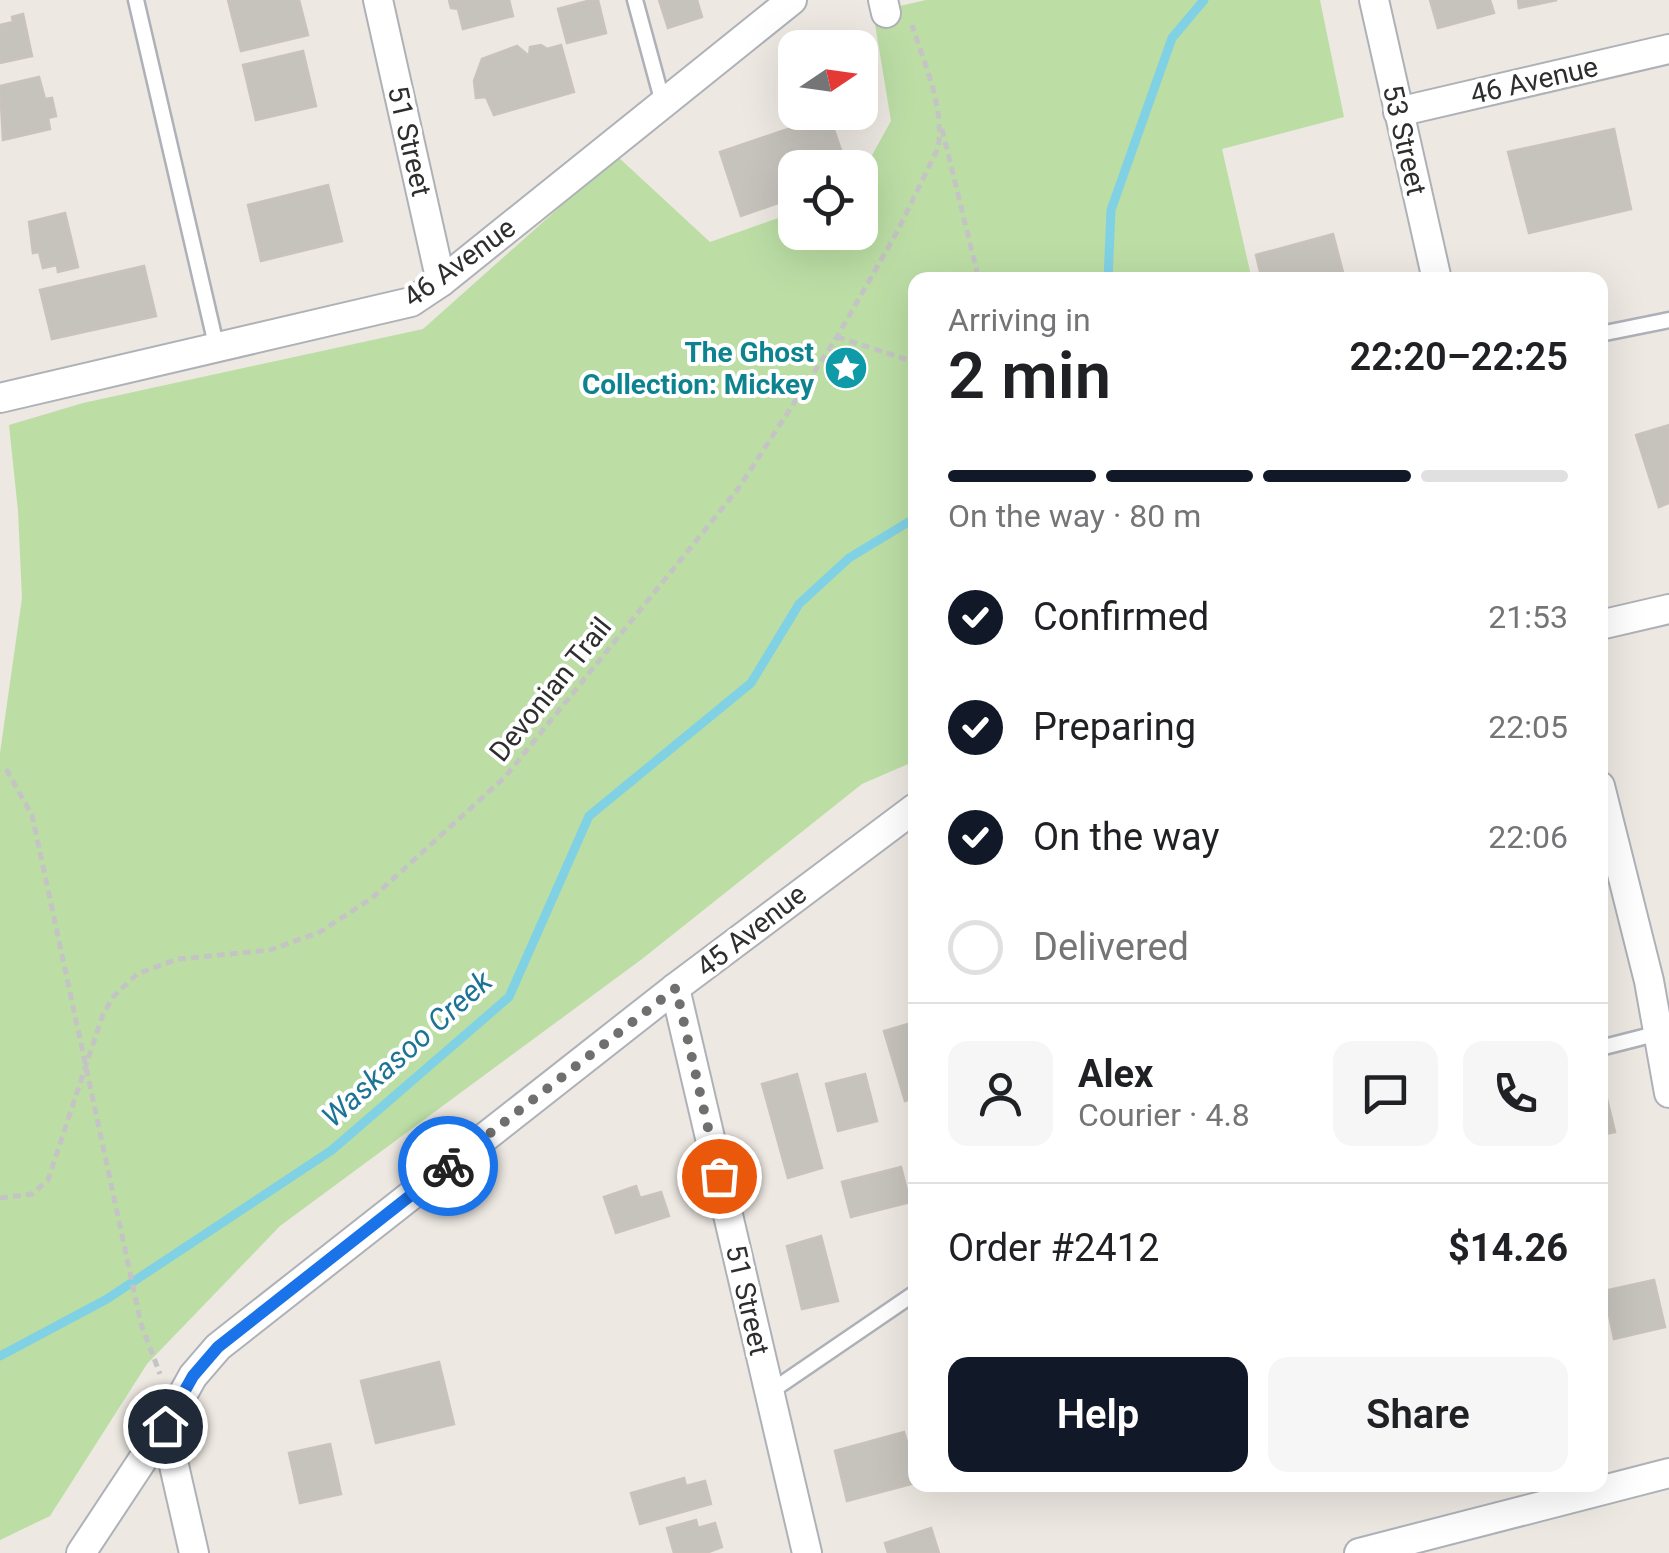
<!DOCTYPE html>
<html lang="en">
<head>
<meta charset="utf-8">
<style>
	body { margin:0; font-family:Roboto,sans-serif; background:#f6f6f6; color:#202124; height:100vh; display:flex; flex-direction:column; font-size:38px; white-space:nowrap }
	* { box-sizing:border-box; margin:0 }
	p { font-size:32px; color:#757577 }
	.icon { flex:none; width:55px; height:55px; fill:none; stroke:currentColor; stroke-width:2; stroke-linecap:round; stroke-linejoin:round }
	.map { position:relative; flex:1; overflow:hidden }
	.sheet { position:absolute; left:908px; top:272px; width:700px; height:1220px; display:flex; flex-direction:column; background:#fff; border-radius:20px; box-shadow:0 10px 40px #0002 }
	.sheet>* { flex:none }
	.needle { width:65px; rotate:77deg }
	.buttons { position:absolute; left:778px; top:30px; display:grid; gap:20px }
	.buttons a { display:grid; place-items:center; width:100px; height:100px; border-radius:20px; background:#fff; box-shadow:0 10px 40px #0002; font-size:50px }
	.pin { position:absolute; display:grid; place-items:center; width:85px; height:85px; color:#fff; margin:-42px; border:5px solid #fff; border-radius:50%; box-shadow:0 2px 10px #0007 }
	.courier { position:absolute; display:grid; place-items:center; width:100px; height:100px; margin:-50px; border:8px solid #1a73e8; border-radius:50%; background:#fff; color:#222; box-shadow:0 2px 12px #0007 }
	.summary em { font-style:normal; font-weight:600 }
	.summary div { display:flex; flex-direction:column-reverse }
	.summary { display:flex; align-items:center; justify-content:space-between; height:170px; padding:0 40px }
	h1 { font-size:65px; font-weight:600; line-height:75px }
	.bar { display:grid; grid-template-columns:repeat(4,1fr); gap:15px 10px; align-content:center; height:120px; padding:0 40px }
	.bar i { height:12px; border-radius:8px; background:#e0e0e0 }
	.bar .selected { background:#111827 }
	.bar p { grid-column:span 4 }
	.line { display:flex; align-items:center; gap:25px; padding:0 40px; border-top:2px solid #e0e0e0 }
	.line div { flex:1 }
	.round { display:grid; place-items:center; flex:none; width:105px; height:105px; border-radius:20px; background:#f6f6f6 }
	ol { padding:0 40px; list-style:none }
	li { display:flex; align-items:center; gap:30px; height:110px }
	li p { margin-inline-start:auto }
	li .icon { padding:10px; border-radius:50%; background:#111827; color:#fff; stroke-width:4 }
	li:last-child { color:#757577 }
	li i { width:55px; height:55px; border:5px solid #e0e0e0; border-radius:50% }
	.action { display:flex; gap:20px; margin-top:auto; padding:20px 40px }
	.action a { flex:1; height:115px; border-radius:20px; background:#111827; color:#fff; font-size:40px; font-weight:600; line-height:115px; text-align:center }
	.action a+a { background:#f6f6f6; color:#202124 }
	.map>svg:first-child { display:block }
	.grass { fill:#bcdea5 }
	.lines { fill:none; stroke-linecap:round; stroke-linejoin:round }
	.stream { stroke:#81d1e4; stroke-width:9 }
	.building { fill:#c6c3bd; stroke:#c9c3bb; stroke-width:2.5 }
	.lane-casing { stroke:#aeb1b8; stroke-width:19 }
	.street-casing { stroke:#aeb1b8; stroke-width:32 }
	.path { stroke:#c4c4c4; stroke-width:5; stroke-dasharray:8 5; stroke-linecap:butt }
	.lane { stroke:#fff; stroke-width:14 }
	.street { stroke:#fff; stroke-width:28 }
	.done { stroke:#716f6d; stroke-width:10; stroke-dasharray:0 18 }
	.route { stroke:#1a73e8; stroke-width:12 }
	.labels { text-anchor:middle; stroke-width:8; stroke-linejoin:round; paint-order:stroke }
	.street-label { font-size:28px; fill:#2e2e2e; stroke:#fff }
	.culture-label { font-size:28px; font-weight:bold; fill:#0d838f; stroke:#fff; text-anchor:end }
	.water-label { font-size:30px; font-style:italic; fill:#1c7394; stroke:#fff }
</style>
</head>
<body>
<div class="map">
<svg width="1669" height="1553" viewBox="0 0 1669 1553">
	<rect width="100%" height="100%" fill="#ede8e2"/>
	<!-- grass -->
	<polygon class="grass" points="926,0 1320,0 1344,117 1222,149 1252,280 915,280 915,761 862,784 642,959 280,1226 147,1364 50,1516 0,1540 0,753 22,598 18,511 9,425 83,403 423,329 617,156 710,242 795,212 795,232 860,232 860,177 891,121 873,12"/>
	<g class="lines">
		<!-- stream -->
		<g class="stream">
			<polyline points="1108,280 1111,210 1172,38 1204,0"/>
			<polyline points="0,1356 107,1299 332,1150 509,997 589,816 751,683 799,604 849,558 915,518"/>
		</g>
	</g>
	<!-- building -->
	<g class="building">
		<polygon points="228,0 299,0 308,35 241,51"/>
		<polygon points="449,0 509,0 513,16 463,29 458,9 451,8"/>
		<polygon points="591,0 598,0 606,33 567,43 558,9"/>
		<polygon points="659,0 697,0 702,17 668,28"/>
		<polygon points="1430,0 1490,0 1494,13 1438,28"/>
		<polygon points="1518,0 1557,0 1519,8"/>
		<polygon points="23,14 32,56 0,63 0,25 13,22 12,17"/>
		<polygon points="541,45 547,49 561,45 574,92 494,115 486,97 476,98 474,81 482,59 517,46 529,56 530,47"/>
		<polygon points="303,51 316,106 256,120 243,65"/>
		<polygon points="39,77 45,99 52,98 56,116 48,118 50,129 3,140 0,86"/>
		<polygon points="829,115 847,168 795,168 795,197 741,216 720,152"/>
		<polygon points="1614,129 1631,209 1529,233 1508,152"/>
		<polygon points="328,185 342,241 261,261 248,205"/>
		<polygon points="65,213 78,267 58,272 57,265 43,268 39,252 33,253 29,222"/>
		<polygon points="1333,234 1345,280 1262,280 1256,255"/>
		<polygon points="144,266 156,316 52,339 40,290"/>
		<polygon points="1669,425 1669,503 1659,507 1636,435"/>
		<polygon points="915,1022 915,1098 905,1101 884,1031"/>
		<polygon points="1600,1070 1615,1132 1600,1135"/>
		<polygon points="797,1074 822,1168 788,1178 762,1084"/>
		<polygon points="865,1074 877,1121 838,1131 826,1084"/>
		<polygon points="901,1167 910,1202 851,1217 842,1182"/>
		<polygon points="636,1186 640,1198 661,1192 669,1216 616,1233 604,1197"/>
		<polygon points="821,1236 838,1301 802,1309 787,1246"/>
		<polygon points="1654,1280 1665,1327 1614,1339 1604,1291"/>
		<polygon points="439,1362 454,1424 376,1443 361,1381"/>
		<polygon points="904,1432 915,1468 915,1483 847,1501 835,1451"/>
		<polygon points="330,1444 341,1494 300,1503 289,1453"/>
		<polygon points="684,1478 686,1486 705,1481 711,1504 640,1524 631,1493"/>
		<polygon points="696,1520 698,1528 715,1523 722,1547 706,1553 674,1553 667,1528"/>
		<polygon points="931,1528 939,1553 888,1553 885,1543"/>
	</g>
	<g class="lines">
		<!-- lane casing -->
		<g class="lane-casing">
			<g id="lane">
				<polyline points="136,0 217,349"/>
				<polyline points="635,0 663,103"/>
				<polyline points="1600,334 1669,320"/>
				<polyline points="1600,1048 1659,1033"/>
				<polyline points="770,1392 915,1293"/>
			</g>
		</g>
		<!-- street casing -->
		<g class="street-casing">
			<g id="street">
				<polyline points="378,0 441,282"/>
				<polyline points="883,0 886,13"/>
				<polyline points="1374,0 1437,280"/>
				<polyline points="1398,112 1669,49"/>
				<polyline points="0,398 411,302 441,282 792,0"/>
				<polyline points="1600,625 1669,609"/>
				<polyline points="1600,786 1649,981 1669,1093"/>
				<polyline points="675,988 807,1553"/>
				<polyline points="165,1426 194,1553"/>
				<polyline points="81,1553 165,1426 193,1376 218,1347 675,988 915,808"/>
				<polyline points="1359,1553 1669,1473"/>
			</g>
		</g>
		<!-- path -->
		<g class="path">
			<polyline points="942,129 979,280"/>
			<polyline points="837,337 915,362"/>
			<polyline points="6,769 32,815 141,1324 160,1374"/>
			<path d="M0 1198 32 1194 48 1180 103 1014 114 996 137 974 178 959 270 950 320 932 372 898 505 777 738 489 837 337 897 232 938 148C945 108 924 63 912 25"/>
		</g>
		<!-- lane -->
		<use href="#lane" class="lane"/>
		<!-- street -->
		<use href="#street" class="street"/>
	</g>
	<g class="lines">
		<!-- done -->
		<polyline class="done" points="448,1166 676,988 719,1176"/>
		<!-- route -->
		<polyline class="route" points="165,1426 193,1376 218,1347 448,1166"/>
	</g>
	<!-- icons -->
	<defs>
		<g id="sight-disc" transform="scale(2.25)"><circle r="9.5" fill="#0f9aa8" stroke="#fff"/><path d="M0-6L1.8-2.2L6-1.7L2.9 1.2L3.7 5.4L0 3.3L-3.7 5.4L-2.9 1.2L-6-1.7L-1.8-2.2Z" fill="#fff"/></g>
	</defs>
	<g fill-rule="evenodd">
		<use href="#sight-disc" x="846" y="368"/>
	</g>
	<g class="labels">
		<!-- street labels -->
		<g class="street-label">
			<text transform="translate(1534 80) rotate(-13)" y="10">46 Avenue</text>
			<text transform="translate(1405 140) rotate(77)" y="10">53 Street</text>
			<text transform="translate(410 141) rotate(77)" y="10">51 Street</text>
			<text transform="translate(459 262) rotate(-36)" y="10">46 Avenue</text>
			<text transform="translate(550 689) rotate(-51)" y="10">Devonian Trail</text>
			<text transform="translate(751 930) rotate(-38)" y="10">45 Avenue</text>
			<text transform="translate(748 1300) rotate(77)" y="10">51 Street</text>
		</g>
		<!-- culture labels -->
		<g class="culture-label">
			<text x="814" y="362">The Ghost<tspan x="814" dy="32">Collection: Mickey</tspan></text>
		</g>
		<!-- water labels -->
		<g class="water-label">
			<text transform="translate(407 1049) rotate(-42)" y="10">Waskasoo Creek</text>
		</g>
	</g>
</svg>
<div class="buttons">
<a><svg class="needle" viewBox="-14 -14 28 28"><path d="M0-13l5 13h-10z" fill="#e53935"/><path d="M0 13l5-13h-10z" fill="#757577"/></svg></a>
<a><svg class="icon" aria-label="locate" viewBox="0 0 24 24"><circle cx="12" cy="12" r="6"/><path d="M12 2v4M12 18v4M2 12h4M18 12h4"/></svg></a>
</div>
<div class="pin" style="left:719px;top:1176px;background:#ea580c"><svg class="icon" aria-label="bag" viewBox="0 0 24 24"><path d="M5 8h14l-1 12H6zM9 8a3 3 0 0 1 6 0"/></svg></div>
<div class="pin" style="left:165px;top:1426px;background:#1f2937"><svg class="icon" aria-label="home" viewBox="0 0 24 24"><path d="M3 11l9-7 9 7M6 9v11h12V9"/></svg></div>
<div class="courier" style="left:448px;top:1166px"><svg class="icon" aria-label="bike" viewBox="0 0 24 24"><circle cx="6" cy="16" r="4"/><circle cx="18" cy="16" r="4"/><path d="M6 16l4-8h5l3 8M10 8l3 8H6M13 5h3"/></svg></div>
<section class="sheet">
<div class="summary"><div><h1>2 min</h1><p>Arriving in</p></div><em>22:20–22:25</em></div>
<div class="bar"><i class="selected"></i><i class="selected"></i><i class="selected"></i><i></i><p>On the way · 80 m</p></div>
<ol>
<li><svg class="icon" aria-label="check" viewBox="0 0 24 24"><path d="M5 12l5 5 9-10"/></svg>Confirmed<p>21:53</p></li>
<li><svg class="icon" aria-label="check" viewBox="0 0 24 24"><path d="M5 12l5 5 9-10"/></svg>Preparing<p>22:05</p></li>
<li><svg class="icon" aria-label="check" viewBox="0 0 24 24"><path d="M5 12l5 5 9-10"/></svg>On the way<p>22:06</p></li>
<li><i></i>Delivered</li>
</ol>
<div class="line" style="height:180px"><a class="round"><svg class="icon" aria-label="person" viewBox="0 0 24 24"><circle cx="12" cy="8" r="4"/><path d="M4 21q1-7 8-7t8 7"/></svg></a><div><b>Alex</b><p>Courier · 4.8</p></div><a class="round"><svg class="icon" aria-label="chat" viewBox="0 0 24 24"><path d="M4 5h16v11H9l-5 4z"/></svg></a><a class="round"><svg class="icon" aria-label="phone" viewBox="0 0 24 24"><path d="M5 4h4l2 5-3 2q2 4 5 5l2-3 5 2v4C11 20 4 13 5 4z"/></svg></a></div>
<div class="line" style="height:130px"><div>Order #2412</div><b>$14.26</b></div>
<div class="action"><a>Help</a><a>Share</a></div>
</section>
</div>
</body>
</html>
